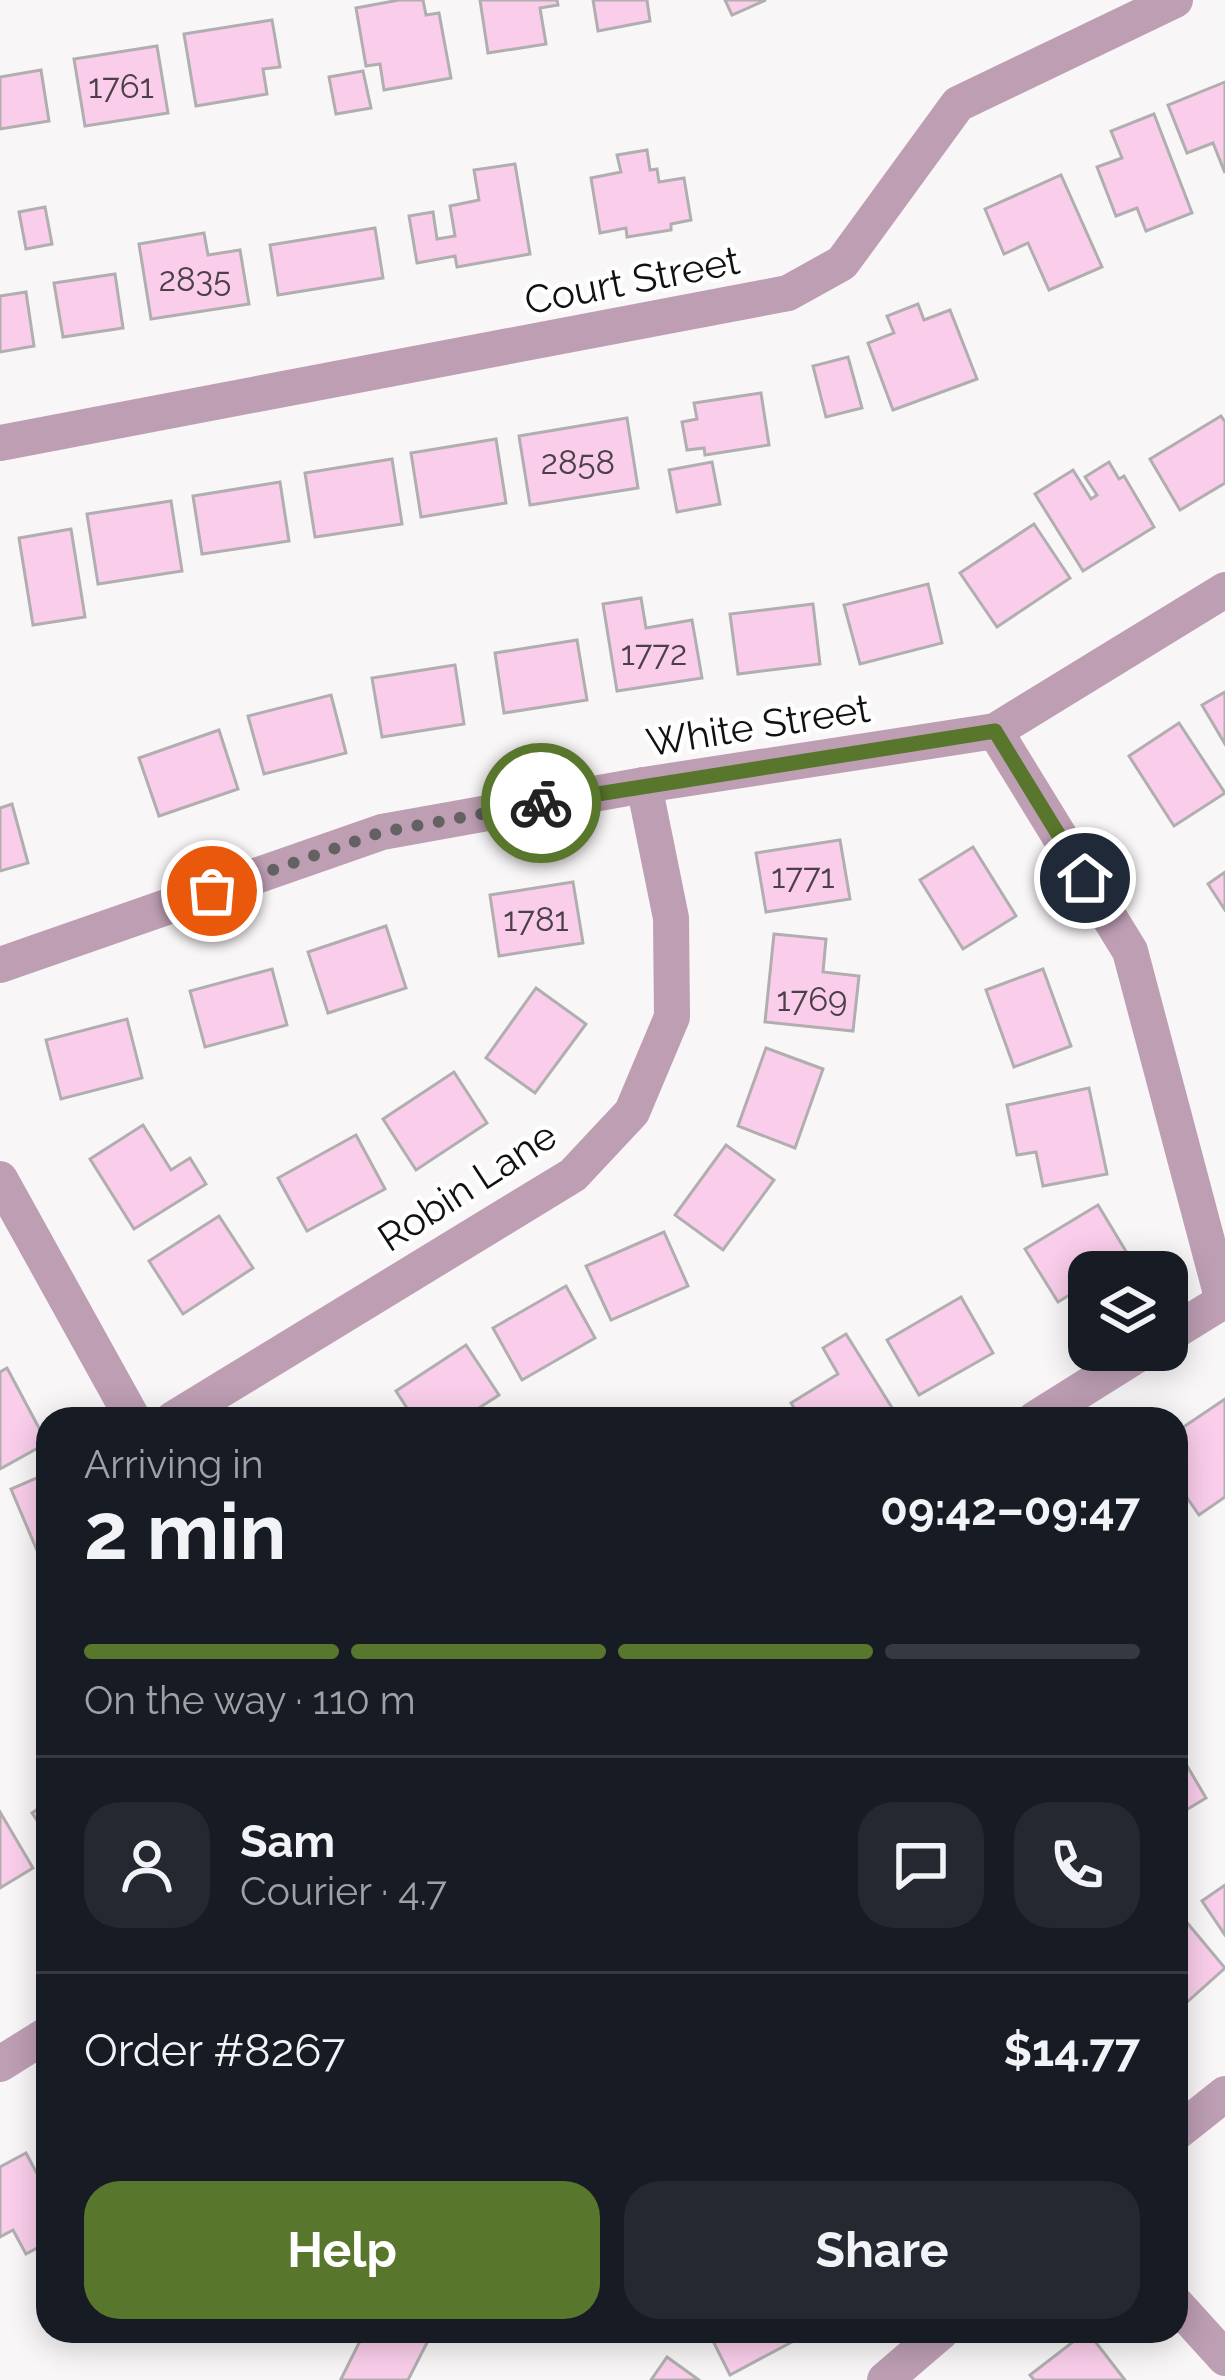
<!DOCTYPE html>
<html lang="en">
<head>
<meta charset="utf-8">
<style>
	body { margin:0; font-family:Raleway,sans-serif; background:#242831; color:#f1f3f6; height:100vh; display:flex; flex-direction:column; font-size:45px; white-space:nowrap }
	* { box-sizing:border-box; margin:0 }
	p { font-size:39px; color:#9ea1a6 }
	.icon { flex:none; width:66px; height:66px; fill:none; stroke:currentColor; stroke-width:2; stroke-linecap:round; stroke-linejoin:round }
	.map { position:relative; flex:1; overflow:hidden }
	.side { position:absolute; left:36px; top:1407px; width:1152px; height:936px; display:flex; flex-direction:column; background:#171b24; border-radius:36px; box-shadow:0 6px 30px #0003 }
	.side>* { flex:none }
	.tools { position:absolute; left:1068px; top:1251px; display:grid; gap:24px }
	.tools a { display:grid; place-items:center; width:120px; height:120px; border-radius:24px; background:#171b24; box-shadow:0 6px 30px #0003; font-size:60px }
	.pin { position:absolute; display:grid; place-items:center; width:102px; height:102px; color:#fff; margin:-51px; border:6px solid #fff; border-radius:50%; box-shadow:0 3px 12px #0007 }
	.courier { position:absolute; display:grid; place-items:center; width:120px; height:120px; margin:-60px; border:9px solid #59772c; border-radius:50%; background:#fff; color:#222; box-shadow:0 3px 15px #0007 }
	.headline em { font-style:normal; font-weight:700 }
	.headline div { display:flex; flex-direction:column-reverse }
	.headline { display:flex; align-items:center; justify-content:space-between; height:204px; padding:0 48px }
	h1 { font-size:78px; font-weight:700; line-height:90px }
	.bar { display:grid; grid-template-columns:repeat(4,1fr); gap:18px 12px; align-content:center; height:144px; padding:0 48px }
	.bar i { height:15px; border-radius:9px; background:#363941 }
	.bar .active { background:#59772c }
	.bar p { grid-column:span 4 }
	.line { display:flex; align-items:center; gap:30px; padding:0 48px; border-top:3px solid #363941 }
	.line div { flex:1 }
	.round { display:grid; place-items:center; flex:none; width:126px; height:126px; border-radius:36px; background:#242831 }
	.cta { display:flex; gap:24px; margin-top:auto; padding:24px 48px }
	.cta a { flex:1; height:138px; border-radius:36px; background:#59772c; color:#fff; font-size:48px; font-weight:700; line-height:138px; text-align:center }
	.cta a+a { background:#242831; color:#f1f3f6 }
	.map>svg:first-child { display:block }
	.building { fill:#faceeb; stroke:#b1aeb0; stroke-width:3 }
	.lines { fill:none; stroke-linecap:round; stroke-linejoin:round }
	.minor { stroke:#bd9eb3; stroke-width:36 }
	.done { stroke:#636162; stroke-width:12; stroke-dasharray:0 21.6 }
	.route { stroke:#59772c; stroke-width:15 }
	.labels { text-anchor:middle; stroke-width:9; stroke-linejoin:round; paint-order:stroke }
	.number-label { font-size:33px; fill:#4c4048 }
	.street-label { font-size:39px; fill:#121112; stroke:#fff }
</style>
</head>
<body>
<div class="map">
<svg width="1225" height="2380" viewBox="0 0 1225 2380">
	<rect width="100%" height="100%" fill="#f9f6f8"/>
	<!-- building -->
	<g class="building">
		<polygon points="399,0 423,0 426,15 439,13 451,78 384,90 380,64 366,66 356,8"/>
		<polygon points="480,0 557,0 558,5 540,8 546,44 488,53"/>
		<polygon points="593,0 647,0 650,21 598,31"/>
		<polygon points="725,0 766,0 732,15"/>
		<polygon points="272,20 280,67 263,69 267,94 196,106 184,34"/>
		<polygon points="157,46 168,113 85,126 74,59"/>
		<polygon points="41,70 49,121 0,129 0,77"/>
		<polygon points="363,71 371,108 336,114 329,77"/>
		<polygon points="1225,82 1225,173 1213,143 1187,153 1168,105"/>
		<polygon points="1154,114 1192,213 1146,231 1137,208 1116,216 1097,167 1122,158 1111,131"/>
		<polygon points="647,150 650,170 657,169 659,182 684,178 691,220 671,224 671,230 627,237 626,228 600,233 591,178 621,172 617,155"/>
		<polygon points="515,164 530,254 457,267 455,256 417,263 409,216 433,212 437,239 455,236 450,206 479,200 474,170"/>
		<polygon points="1061,175 1102,267 1049,290 1028,243 1004,254 985,209"/>
		<polygon points="45,207 52,244 26,249 19,212"/>
		<polygon points="375,228 383,278 278,295 270,245"/>
		<polygon points="204,233 208,255 240,250 249,304 151,319 139,244"/>
		<polygon points="115,274 123,328 63,337 54,283"/>
		<polygon points="26,292 34,346 0,352 0,296"/>
		<polygon points="918,304 924,320 950,310 977,379 893,410 868,343 894,333 887,316"/>
		<polygon points="848,357 862,408 826,417 813,366"/>
		<polygon points="761,393 769,445 705,455 704,448 687,450 682,422 697,419 694,403"/>
		<polygon points="1221,416 1225,422 1225,483 1180,510 1150,459"/>
		<polygon points="627,418 638,488 530,505 519,436"/>
		<polygon points="496,439 506,503 421,517 411,453"/>
		<polygon points="392,459 402,524 315,537 305,473"/>
		<polygon points="712,462 720,504 677,512 669,470"/>
		<polygon points="1109,462 1119,479 1124,476 1154,527 1083,571 1035,494 1073,470 1091,499 1097,495 1085,477"/>
		<polygon points="280,482 289,541 202,554 193,496"/>
		<polygon points="171,501 182,571 98,584 87,514"/>
		<polygon points="1034,524 1070,578 997,627 960,573"/>
		<polygon points="71,529 85,617 33,625 19,538"/>
		<polygon points="928,584 942,643 860,664 844,605"/>
		<polygon points="641,598 646,628 692,620 702,678 617,691 603,604"/>
		<polygon points="813,604 820,664 738,674 730,614"/>
		<polygon points="577,640 587,700 504,713 495,653"/>
		<polygon points="455,665 464,724 382,737 372,678"/>
		<polygon points="1225,692 1225,744 1202,705"/>
		<polygon points="331,695 346,753 264,774 248,716"/>
		<polygon points="1179,723 1225,793 1174,826 1129,756"/>
		<polygon points="219,730 238,789 159,816 139,758"/>
		<polygon points="12,804 28,863 0,871 0,808"/>
		<polygon points="840,840 850,899 766,912 756,853"/>
		<polygon points="973,847 1016,916 963,949 920,880"/>
		<polygon points="1225,872 1225,910 1208,884"/>
		<polygon points="573,882 583,943 499,956 490,895"/>
		<polygon points="386,926 406,988 328,1013 308,952"/>
		<polygon points="774,934 826,939 823,972 859,976 853,1031 765,1022"/>
		<polygon points="272,969 287,1025 205,1047 190,991"/>
		<polygon points="1043,969 1071,1046 1014,1067 986,990"/>
		<polygon points="536,988 586,1024 535,1093 486,1058"/>
		<polygon points="127,1019 142,1078 61,1099 46,1040"/>
		<polygon points="766,1048 823,1069 795,1148 738,1126"/>
		<polygon points="454,1072 487,1123 416,1170 383,1119"/>
		<polygon points="1089,1088 1107,1174 1043,1186 1036,1152 1017,1155 1007,1105"/>
		<polygon points="143,1125 171,1170 190,1158 206,1184 134,1229 90,1159"/>
		<polygon points="356,1135 385,1189 307,1231 278,1178"/>
		<polygon points="726,1145 774,1180 723,1250 675,1215"/>
		<polygon points="1098,1205 1130,1258 1107,1272 1089,1272 1089,1283 1058,1302 1025,1249"/>
		<polygon points="219,1216 253,1268 183,1314 149,1261"/>
		<polygon points="664,1232 688,1286 611,1320 586,1266"/>
		<polygon points="566,1286 595,1338 522,1380 493,1328"/>
		<polygon points="961,1297 993,1353 919,1395 887,1340"/>
		<polygon points="846,1334 894,1411 881,1419 801,1419 791,1403 838,1374 823,1348"/>
		<polygon points="466,1345 499,1395 462,1419 414,1419 396,1391"/>
		<polygon points="7,1368 47,1443 0,1469 0,1372"/>
		<polygon points="1225,1399 1225,1497 1199,1515 1176,1482 1176,1432"/>
		<polygon points="48,1473 48,1565 44,1567 11,1489"/>
		<polygon points="1176,1747 1206,1798 1176,1816"/>
		<polygon points="48,1802 48,1837 32,1813"/>
		<polygon points="0,1812 33,1868 0,1888"/>
		<polygon points="1225,1885 1225,1935 1202,1901"/>
		<polygon points="1184,1919 1225,1968 1176,2012 1176,1926"/>
		<polygon points="26,2153 48,2194 48,2242 26,2254 13,2230 0,2237 0,2167"/>
		<polygon points="365,2331 433,2331 408,2380 344,2380 341,2379"/>
		<polygon points="708,2331 798,2331 801,2337 730,2375"/>
		<polygon points="1087,2331 1125,2380 1034,2380 1030,2375"/>
		<polygon points="667,2357 699,2380 651,2380"/>
	</g>
	<g class="lines">
		<!-- minor -->
		<g class="minor">
			<polyline points="0,443 788,293 842,263 958,104 1175,0"/>
			<polyline points="995,731 1130,951 1223,1301"/>
			<polyline points="0,965 382,832 644,785 995,731 1225,590"/>
			<polyline points="0,1179 133,1419"/>
			<polyline points="1167,1336 1225,1300"/>
			<polyline points="173,1419 573,1175 632,1112 672,1017 671,918 644,785"/>
			<polyline points="1035,1419 1145,1350"/>
			<polyline points="0,2064 48,2034"/>
			<polyline points="1176,2133 1225,2094"/>
			<polyline points="1176,2304 1225,2358"/>
			<polyline points="885,2380 942,2331"/>
		</g>
	</g>
	<g class="lines">
		<!-- done -->
		<polyline class="done" points="212,891 382,832 541,803"/>
		<!-- route -->
		<polyline class="route" points="541,803 995,731 1085,878"/>
	</g>
	<g class="labels">
		<!-- number labels -->
		<g class="number-label">
			<text x="121" y="98">1761</text>
			<text x="195" y="291">2835</text>
			<text x="578" y="474">2858</text>
			<text x="654" y="665">1772</text>
			<text x="803" y="888">1771</text>
			<text x="536" y="931">1781</text>
			<text x="812" y="1011">1769</text>
		</g>
		<!-- street labels -->
		<g class="street-label">
			<text transform="translate(632 280) rotate(-11)" y="14">Court Street</text>
			<text transform="translate(758 725) rotate(-9)" y="14">White Street</text>
			<text transform="translate(467 1186) rotate(-33)" y="14">Robin Lane</text>
		</g>
	</g>
</svg>
<div class="tools">
<a><svg class="icon" aria-label="layers" viewBox="0 0 24 24"><path d="M12 4l9 5-9 5-9-5zM3 14l9 5 9-5"/></svg></a>
</div>
<div class="pin" style="left:212px;top:891px;background:#ea580c"><svg class="icon" aria-label="bag" viewBox="0 0 24 24"><path d="M5 8h14l-1 12H6zM9 8a3 3 0 0 1 6 0"/></svg></div>
<div class="pin" style="left:1085px;top:878px;background:#1f2937"><svg class="icon" aria-label="home" viewBox="0 0 24 24"><path d="M3 11l9-7 9 7M6 9v11h12V9"/></svg></div>
<div class="courier" style="left:541px;top:803px"><svg class="icon" aria-label="bike" viewBox="0 0 24 24"><circle cx="6" cy="16" r="4"/><circle cx="18" cy="16" r="4"/><path d="M6 16l4-8h5l3 8M10 8l3 8H6M13 5h3"/></svg></div>
<section class="side">
<div class="headline"><div><h1>2 min</h1><p>Arriving in</p></div><em>09:42–09:47</em></div>
<div class="bar"><i class="active"></i><i class="active"></i><i class="active"></i><i></i><p>On the way · 110 m</p></div>
<div class="line" style="height:216px"><a class="round"><svg class="icon" aria-label="person" viewBox="0 0 24 24"><circle cx="12" cy="8" r="4"/><path d="M4 21q1-7 8-7t8 7"/></svg></a><div><b>Sam</b><p>Courier · 4.7</p></div><a class="round"><svg class="icon" aria-label="chat" viewBox="0 0 24 24"><path d="M4 5h16v11H9l-5 4z"/></svg></a><a class="round"><svg class="icon" aria-label="phone" viewBox="0 0 24 24"><path d="M5 4h4l2 5-3 2q2 4 5 5l2-3 5 2v4C11 20 4 13 5 4z"/></svg></a></div>
<div class="line" style="height:156px"><div>Order #8267</div><b>$14.77</b></div>
<div class="cta"><a>Help</a><a>Share</a></div>
</section>
</div>
</body>
</html>
